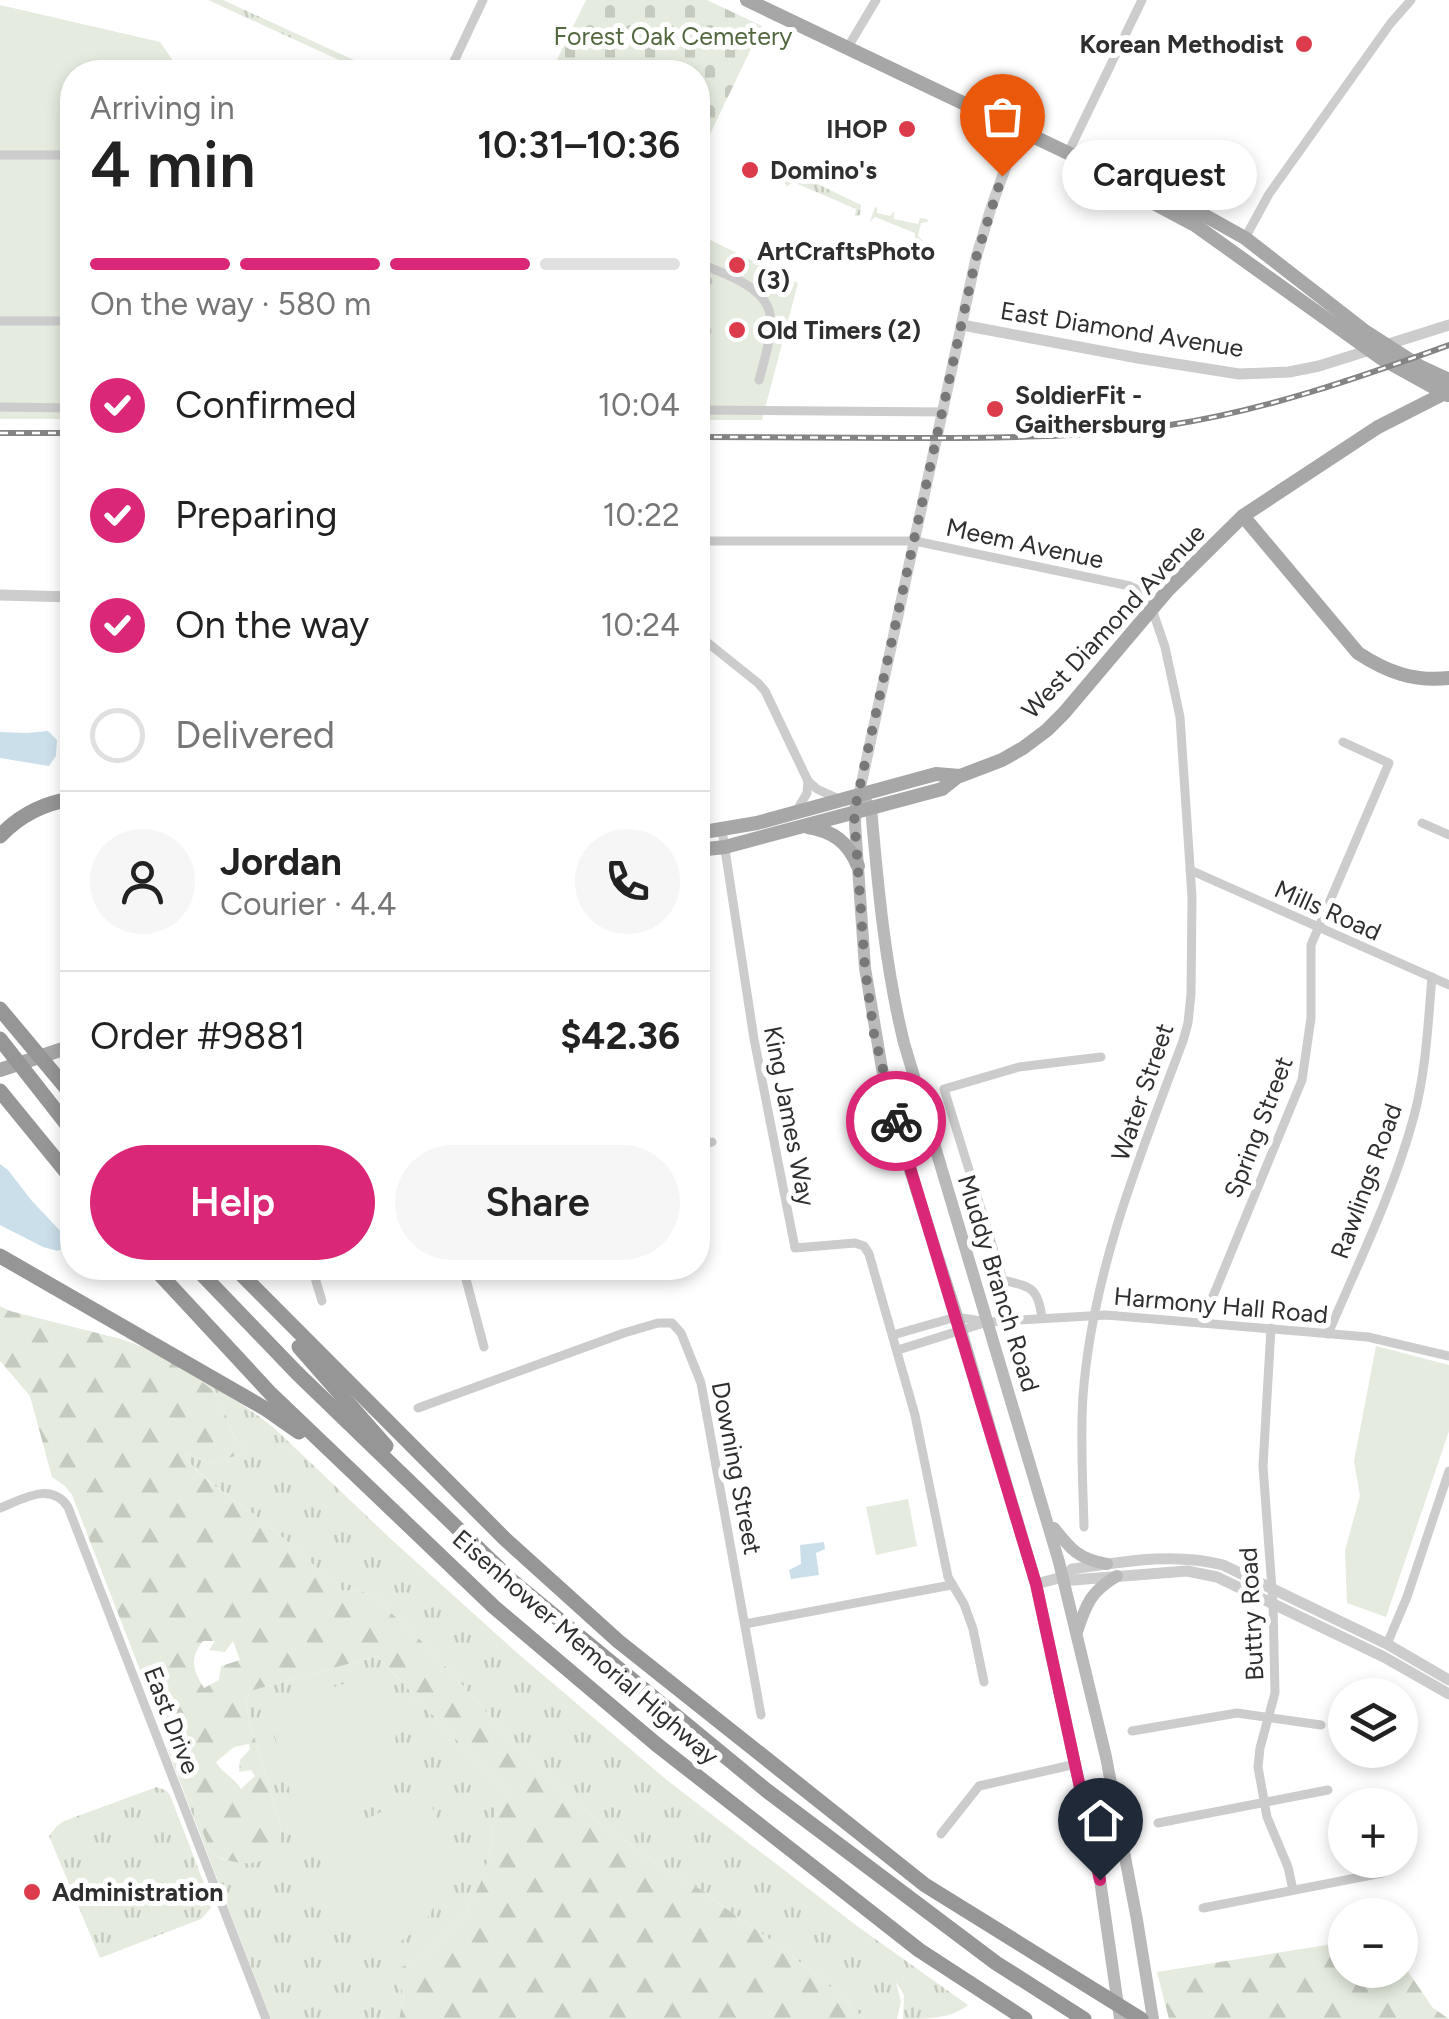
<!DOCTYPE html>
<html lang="en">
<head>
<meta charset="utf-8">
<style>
	body { margin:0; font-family:Figtree,sans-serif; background:#f6f6f6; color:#222; height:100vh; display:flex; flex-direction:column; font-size:38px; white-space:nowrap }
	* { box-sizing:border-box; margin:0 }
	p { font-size:32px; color:#767676 }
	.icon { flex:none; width:55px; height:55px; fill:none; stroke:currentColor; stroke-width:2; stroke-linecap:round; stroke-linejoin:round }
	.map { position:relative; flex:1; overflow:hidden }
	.panel { position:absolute; left:60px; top:60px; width:650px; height:1220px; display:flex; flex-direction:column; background:#fff; border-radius:40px; box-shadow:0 5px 15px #0003 }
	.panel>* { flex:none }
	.controls { position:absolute; left:1328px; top:1678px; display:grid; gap:20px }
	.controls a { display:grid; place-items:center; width:90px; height:90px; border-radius:50%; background:#fff; box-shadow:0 5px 15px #0003; font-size:50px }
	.pin { position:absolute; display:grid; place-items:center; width:85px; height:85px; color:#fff; margin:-102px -42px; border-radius:50% 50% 50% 0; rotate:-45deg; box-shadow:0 0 10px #0007 }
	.pin .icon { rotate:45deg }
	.courier { position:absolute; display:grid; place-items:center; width:100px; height:100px; margin:-50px; border:8px solid #db2777; border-radius:50%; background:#fff; color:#222; box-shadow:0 2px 12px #0007 }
	.bubble { position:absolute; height:70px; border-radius:35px; background:#fff; box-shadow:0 5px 15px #0003; font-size:32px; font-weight:600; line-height:70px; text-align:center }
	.overview em { font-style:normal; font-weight:600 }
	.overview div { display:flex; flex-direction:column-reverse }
	.overview { display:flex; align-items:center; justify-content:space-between; height:170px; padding:0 30px }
	h1 { font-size:65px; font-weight:600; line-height:75px }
	.bar { display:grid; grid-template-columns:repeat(4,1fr); gap:15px 10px; align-content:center; height:120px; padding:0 30px }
	.bar i { height:12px; border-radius:8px; background:#e0e0e0 }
	.bar .on { background:#db2777 }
	.bar p { grid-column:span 4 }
	.line { display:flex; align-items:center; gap:25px; padding:0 30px; border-top:2px solid #e0e0e0 }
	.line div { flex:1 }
	.round { display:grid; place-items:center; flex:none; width:105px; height:105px; border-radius:52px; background:#f6f6f6 }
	ol { padding:0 30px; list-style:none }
	li { display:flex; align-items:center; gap:30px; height:110px }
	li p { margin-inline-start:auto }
	li .icon { padding:10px; border-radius:50%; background:#db2777; color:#fff; stroke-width:4 }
	li:last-child { color:#767676 }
	li i { width:55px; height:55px; border:5px solid #e0e0e0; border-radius:50% }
	.primary-button { display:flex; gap:20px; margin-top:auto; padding:20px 30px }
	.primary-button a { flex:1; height:115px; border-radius:60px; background:#db2777; color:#fff; font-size:40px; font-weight:600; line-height:115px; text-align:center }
	.primary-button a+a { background:#f6f6f6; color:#222 }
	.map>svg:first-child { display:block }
	.grass { fill:url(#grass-tufts) }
	.forest { fill:url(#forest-firs); fill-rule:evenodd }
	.cemetery { fill:url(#cemetery-stones) }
	.park { fill:#e5ebde }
	.water { fill:#cbdfea }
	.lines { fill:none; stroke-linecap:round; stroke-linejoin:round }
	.minor { stroke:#ccc; stroke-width:9 }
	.tertiary { stroke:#ccc; stroke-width:11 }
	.secondary { stroke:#b9b9b9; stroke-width:12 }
	.primary { stroke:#a7a7a7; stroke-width:14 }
	.motorway { stroke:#969696; stroke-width:15 }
	.rail-casing { stroke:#848484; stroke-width:6 }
	.rail { stroke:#fff; stroke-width:2.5; stroke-dasharray:8; stroke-linecap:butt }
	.done { stroke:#787878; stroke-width:10; stroke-dasharray:0 18 }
	.route { stroke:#db2777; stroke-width:12 }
	.poi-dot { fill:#dc3b4b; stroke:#fff; stroke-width:4 }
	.labels { text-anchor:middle; stroke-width:10; stroke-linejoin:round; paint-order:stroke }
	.park-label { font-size:25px; fill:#53683e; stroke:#fff }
	.poi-label { font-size:25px; font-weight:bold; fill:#2f2f2f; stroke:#fff; text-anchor:start }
	.street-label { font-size:25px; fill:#2f2f2f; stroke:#fff }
</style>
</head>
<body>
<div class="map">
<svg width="1449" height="2019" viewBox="0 0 1449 2019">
	<defs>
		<pattern id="grass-tufts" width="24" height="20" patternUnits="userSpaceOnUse" patternTransform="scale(2.5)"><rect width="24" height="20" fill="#e5ebde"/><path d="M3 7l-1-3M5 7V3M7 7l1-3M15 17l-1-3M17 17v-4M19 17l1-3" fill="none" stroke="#c5cabf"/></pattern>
		<pattern id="forest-firs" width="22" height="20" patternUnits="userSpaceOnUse" patternTransform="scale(2.5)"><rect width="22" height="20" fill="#e5ebde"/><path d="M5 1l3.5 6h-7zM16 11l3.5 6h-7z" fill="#c5cabf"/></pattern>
		<pattern id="cemetery-stones" width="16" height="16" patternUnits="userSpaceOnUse" patternTransform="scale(2.5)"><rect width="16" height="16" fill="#e5ebde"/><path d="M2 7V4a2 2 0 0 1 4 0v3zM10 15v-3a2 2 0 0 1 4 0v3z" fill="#c5cabf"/></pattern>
	</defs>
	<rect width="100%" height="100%" fill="#fff"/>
	<!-- grass -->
	<g class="grass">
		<polygon points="208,0 223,0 380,72 365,72"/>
		<polygon points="791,171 861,205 860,215 855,216 856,209 793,182 787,187 784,180 788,172"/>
		<polygon points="875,207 877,208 877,213 890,216 894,211 894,219 918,224 920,218 927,219 928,222 921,223 918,236 923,241 915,241 915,233 875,217 870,222"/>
		<path d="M193 1374 232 1397 273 1427 393 1541 516 1652 668 1781 857 1926 968 2005C951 2019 926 2019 903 2019L904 1995 896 1982 901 2002 897 2019H864C819 1973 767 1937 714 1900L707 1893 668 1871 598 1822 526 1756 429 1648 373 1596 359 1590 343 1591C313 1565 284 1537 252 1513 226 1493 206 1483 185 1457L187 1454 211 1464 238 1455 246 1449 234 1437 222 1404 211 1389Z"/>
		<polygon points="377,1656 508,1794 492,1822 491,1850 480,1884 463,1918 435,1947 395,1972 404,1995 399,2019 271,2019 167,1748 170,1746 211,1853 222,1859 248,1863 281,1836 281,1827 249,1719 246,1703 250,1691"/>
		<polygon points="157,1787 165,1790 170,1795 210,1899 211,1908 201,1919 100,1958 49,1836 57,1826 64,1821"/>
	</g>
	<!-- forest -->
	<g class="forest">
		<path d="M0 1306 10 1311 121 1339 143 1347 193 1374 211 1389 222 1404 234 1437 246 1449 238 1455 211 1464 187 1454 185 1457C206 1484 226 1493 252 1513 284 1537 313 1565 343 1591L359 1590 373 1596 429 1648 526 1756 598 1822 668 1871 707 1893 714 1900C767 1937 819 1973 864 2019H399L404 1995 394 1972 435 1947 463 1918 480 1884 491 1850 492 1822 508 1794 377 1656 250 1691 246 1703 249 1719 281 1827C282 1870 239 1869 211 1853L72 1495 65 1486 52 1477 30 1396 0 1361ZM203 1641H215L209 1650 225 1652 233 1641 240 1660 221 1666 219 1680 204 1688C193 1671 189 1658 203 1641ZM249 1744 250 1749 240 1760 239 1772 251 1770 255 1776 241 1789C235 1778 223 1774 216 1762L234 1747Z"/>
		<polygon points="1345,1942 1345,1970 1400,1970 1400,1960 1433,2008 1449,2019 1169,2019 1157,1972"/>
	</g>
	<!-- cemetery -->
	<polygon class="cemetery" points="586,0 707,0 762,26 698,159 698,72 551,72"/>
	<!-- park -->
	<g class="park">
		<polygon points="0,5 160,42 181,72 72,72 72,419 0,419"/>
		<polygon points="698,234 798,283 762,420 698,420"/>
		<polygon points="1376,1346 1449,1365 1449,1431 1386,1617 1347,1603 1345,1550 1360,1496 1354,1461"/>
		<polygon points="908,1499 917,1546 876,1555 866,1507"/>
		<path d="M386 1672C413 1756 385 1806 300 1829L268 1711 271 1705Z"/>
		<path d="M424 1791C466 1868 448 1923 368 1960L315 1850 317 1843Z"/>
	</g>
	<!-- water -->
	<g class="water">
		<polygon points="48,731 57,740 56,756 49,766 0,758 0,732 27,733"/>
		<polygon points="0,1164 8,1170 32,1201 65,1236 66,1246 58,1251 43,1247 0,1225"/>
		<polygon points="824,1542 825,1549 816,1553 819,1575 791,1579 789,1570 801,1564 800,1545"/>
	</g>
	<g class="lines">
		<!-- minor -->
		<g class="minor">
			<polyline points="848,47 876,0"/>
			<polyline points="449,72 483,0"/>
			<polyline points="1068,153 1142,0"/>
			<polyline points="0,155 72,155"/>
			<polyline points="1245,238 1269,194 1390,24 1411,0"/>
			<path d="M698 263C720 272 760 284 769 310 775 328 764 361 759 380"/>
			<polyline points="698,280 708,281"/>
			<polyline points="0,321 72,321"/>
			<polyline points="698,331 707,331"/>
			<polyline points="0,407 72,408"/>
			<polyline points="698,410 944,412"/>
			<path d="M698 541H915L1130 586 1145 593 1152 609 1165 647 1180 717 1192 897 1191 994 1188 1023 1183 1041C1140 1155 1092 1273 1083 1396 1080 1439 1083 1484 1084 1527"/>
			<polyline points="698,635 758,683 765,691 808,781 817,789 839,799"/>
			<polyline points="797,810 807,793 808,781"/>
			<polyline points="1422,823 1449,835"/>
			<polyline points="722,830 754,1039 795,1248 855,1243 864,1246 869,1254 915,1415 948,1577 964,1604 973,1629 984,1682"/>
			<polyline points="1190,870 1449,985"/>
			<polyline points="698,1146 712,1142"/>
			<polyline points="312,1268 322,1301"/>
			<polyline points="463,1268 484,1347"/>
			<path d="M1042 1318C1038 1287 1031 1287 1003 1280L944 1089 1019 1067 1101 1057"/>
			<polyline points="1202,1323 1302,1080 1311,1018 1311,945 1389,763 1343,742"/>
			<polyline points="1271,1328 1263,1466 1273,1603 1275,1693 1260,1748 1258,1767 1267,1817 1288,1867 1293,1890"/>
			<path d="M1328 1334C1358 1263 1394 1191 1414 1116 1426 1071 1428 1024 1432 977"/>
			<polyline points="893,1335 956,1317 987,1322 1106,1315 1368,1337 1449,1356"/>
			<polyline points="898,1350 984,1323"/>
			<polyline points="418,1408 624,1333 658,1323 672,1323 681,1333 701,1383 761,1715"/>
			<path d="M0 1508C23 1499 51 1481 68 1507L266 2019"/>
			<polyline points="745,1624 951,1585"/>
			<polyline points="1387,1644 1407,1597 1449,1471"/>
			<polyline points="1132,1731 1237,1713 1321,1725"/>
			<polyline points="1158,1823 1328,1790"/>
			<polyline points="941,1834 979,1786 1076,1764"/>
			<polyline points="1203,1908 1382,1873"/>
		</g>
		<!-- tertiary -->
		<g class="tertiary">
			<polyline points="962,325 1138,358 1239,374 1289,372 1319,366 1449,325"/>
			<polyline points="0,595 72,597"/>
			<polyline points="859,794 976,258 991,208 1019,130"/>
			<polyline points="1063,1577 1073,1580 1187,1571 1217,1577 1384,1657 1449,1694"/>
			<path d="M1036 1584 1063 1577 1072 1569C1122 1562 1173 1552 1223 1565L1387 1644 1449 1680"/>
		</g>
		<!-- secondary -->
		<g class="secondary">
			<path d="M859 794 871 808C878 887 885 966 904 1043L1059 1562 1106 1757 1137 1920 1153 2019"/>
			<polyline points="856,805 855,824 865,968 882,1069 905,1155 955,1310 1036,1584 1100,1880 1120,2019"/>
			<path d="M1054 1528C1071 1550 1079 1559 1107 1564"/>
			<path d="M1077 1632C1086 1604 1091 1591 1117 1576"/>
		</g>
		<!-- primary -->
		<g class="primary">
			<polyline points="747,0 1112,174 1135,184 1159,190 1245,238 1366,332 1419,366 1449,380"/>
			<polyline points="1136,184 1150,201 1195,225 1381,358 1448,395"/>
			<path d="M1243 516 1358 653C1387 672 1414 682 1449 678"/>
			<path d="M808 827C833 831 848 842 858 866"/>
			<polyline points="698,833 757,823 936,774 960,776 1002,760 1023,748 1047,730 1064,713 1168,590 1243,516 1378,427 1449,391"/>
			<polyline points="698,850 725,847 942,789 957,777"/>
			<polyline points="0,1070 72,1046"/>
		</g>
		<!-- motorway -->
		<g class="motorway">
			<path d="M0 836C20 815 44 803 72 799"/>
			<polyline points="0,1009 72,1095"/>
			<polyline points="0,1039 72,1131"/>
			<polyline points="0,1091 72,1179"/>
			<polyline points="0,1256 266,1409 299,1432"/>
			<polyline points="154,1268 271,1394 494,1607 656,1744 919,1950 1025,2019"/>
			<polyline points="196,1268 297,1373 511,1580 766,1790 996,1963 1084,2019"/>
			<polyline points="235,1268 505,1539 618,1641 925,1885 1141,2019"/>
			<polyline points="299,1347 386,1446"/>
		</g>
		<!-- rail casing -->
		<g class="rail-casing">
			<g id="rail">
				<polyline points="0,433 72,433"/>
				<path d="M698 437C766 437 835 438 904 438 993 438 1082 438 1170 425 1266 410 1358 378 1449 345"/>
			</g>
		</g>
		<!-- rail -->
		<use href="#rail" class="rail"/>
	</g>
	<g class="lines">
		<!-- done -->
		<polyline class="done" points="896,1121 874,1034 865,968 854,813 976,258 1002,176"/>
		<!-- route -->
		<polyline class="route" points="896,1121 1036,1584 1100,1880"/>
	</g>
	<!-- markers -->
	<g class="poi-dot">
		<circle cx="1304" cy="44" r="10"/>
		<circle cx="907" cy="129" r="10"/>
		<circle cx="750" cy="170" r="10"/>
		<circle cx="737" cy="265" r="10"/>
		<circle cx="737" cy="330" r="10"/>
		<circle cx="995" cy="409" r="10"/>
		<circle cx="32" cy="1892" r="10"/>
	</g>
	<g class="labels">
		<!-- park labels -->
		<g class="park-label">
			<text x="673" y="45">Forest Oak Cemetery</text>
		</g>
		<!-- poi labels -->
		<g class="poi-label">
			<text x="1284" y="53" text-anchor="end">Korean Methodist</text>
			<text x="887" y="138" text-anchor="end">IHOP</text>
			<text x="770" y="179">Domino's</text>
			<text x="757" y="260">ArtCraftsPhoto<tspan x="757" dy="29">(3)</tspan></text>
			<text x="757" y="339">Old Timers (2)</text>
			<text x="1015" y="404">SoldierFit -<tspan x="1015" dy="29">Gaithersburg</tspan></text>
			<text x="52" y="1901">Administration</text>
		</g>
		<!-- street labels -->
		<g class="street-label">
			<text transform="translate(1122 329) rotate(9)" y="9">East Diamond Avenue</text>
			<text transform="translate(1025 543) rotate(12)" y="9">Meem Avenue</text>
			<text transform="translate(1113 621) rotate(-47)" y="9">West Diamond Avenue</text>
			<text transform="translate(1328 910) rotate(24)" y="9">Mills Road</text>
			<text transform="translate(1142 1092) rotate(-71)" y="9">Water Street</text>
			<text transform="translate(790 1116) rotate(79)" y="9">King James Way</text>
			<text transform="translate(1258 1127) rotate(-69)" y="9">Spring Street</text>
			<text transform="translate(1366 1181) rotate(-70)" y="9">Rawlings Road</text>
			<text transform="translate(999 1283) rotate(73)" y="9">Muddy Branch Road</text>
			<text transform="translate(1221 1305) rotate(5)" y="9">Harmony Hall Road</text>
			<text transform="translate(737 1468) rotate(79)" y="9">Downing Street</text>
			<text transform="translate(1251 1614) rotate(-93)" y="9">Buttry Road</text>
			<text transform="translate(586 1647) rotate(41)" y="9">Eisenhower Memorial Highway</text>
			<text transform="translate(172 1720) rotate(69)" y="9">East Drive</text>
		</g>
	</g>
</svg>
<div class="controls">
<a><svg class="icon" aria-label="layers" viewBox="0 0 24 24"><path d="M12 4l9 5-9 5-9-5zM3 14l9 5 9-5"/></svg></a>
<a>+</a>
<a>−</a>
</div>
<div class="pin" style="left:1002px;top:176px;background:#ea580c"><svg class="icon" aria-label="bag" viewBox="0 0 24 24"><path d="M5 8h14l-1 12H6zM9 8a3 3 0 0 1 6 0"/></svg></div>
<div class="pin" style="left:1100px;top:1880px;background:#1f2937"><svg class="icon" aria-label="home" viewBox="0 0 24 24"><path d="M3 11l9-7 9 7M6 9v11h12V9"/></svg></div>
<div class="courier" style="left:896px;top:1121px"><svg class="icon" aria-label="bike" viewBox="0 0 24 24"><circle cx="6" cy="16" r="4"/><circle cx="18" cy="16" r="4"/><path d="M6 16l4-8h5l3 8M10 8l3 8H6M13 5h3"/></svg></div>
<div class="bubble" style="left:1062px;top:140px;width:195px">Carquest</div>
<section class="panel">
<div class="overview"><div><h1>4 min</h1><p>Arriving in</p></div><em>10:31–10:36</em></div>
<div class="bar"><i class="on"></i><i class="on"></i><i class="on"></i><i></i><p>On the way · 580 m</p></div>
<ol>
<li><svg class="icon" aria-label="check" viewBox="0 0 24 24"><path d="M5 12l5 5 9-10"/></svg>Confirmed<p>10:04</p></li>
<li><svg class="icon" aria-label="check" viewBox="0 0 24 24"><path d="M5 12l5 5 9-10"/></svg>Preparing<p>10:22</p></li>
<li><svg class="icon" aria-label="check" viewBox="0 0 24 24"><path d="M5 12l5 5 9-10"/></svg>On the way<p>10:24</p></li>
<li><i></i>Delivered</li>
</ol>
<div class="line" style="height:180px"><a class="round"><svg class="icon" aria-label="person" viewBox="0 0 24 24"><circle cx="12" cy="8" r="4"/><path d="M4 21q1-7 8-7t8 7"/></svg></a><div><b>Jordan</b><p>Courier · 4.4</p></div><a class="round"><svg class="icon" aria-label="phone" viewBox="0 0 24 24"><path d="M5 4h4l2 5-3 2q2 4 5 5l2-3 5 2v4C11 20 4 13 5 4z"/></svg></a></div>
<div class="line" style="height:130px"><div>Order #9881</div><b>$42.36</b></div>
<div class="primary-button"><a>Help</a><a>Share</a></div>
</section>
</div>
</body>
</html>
